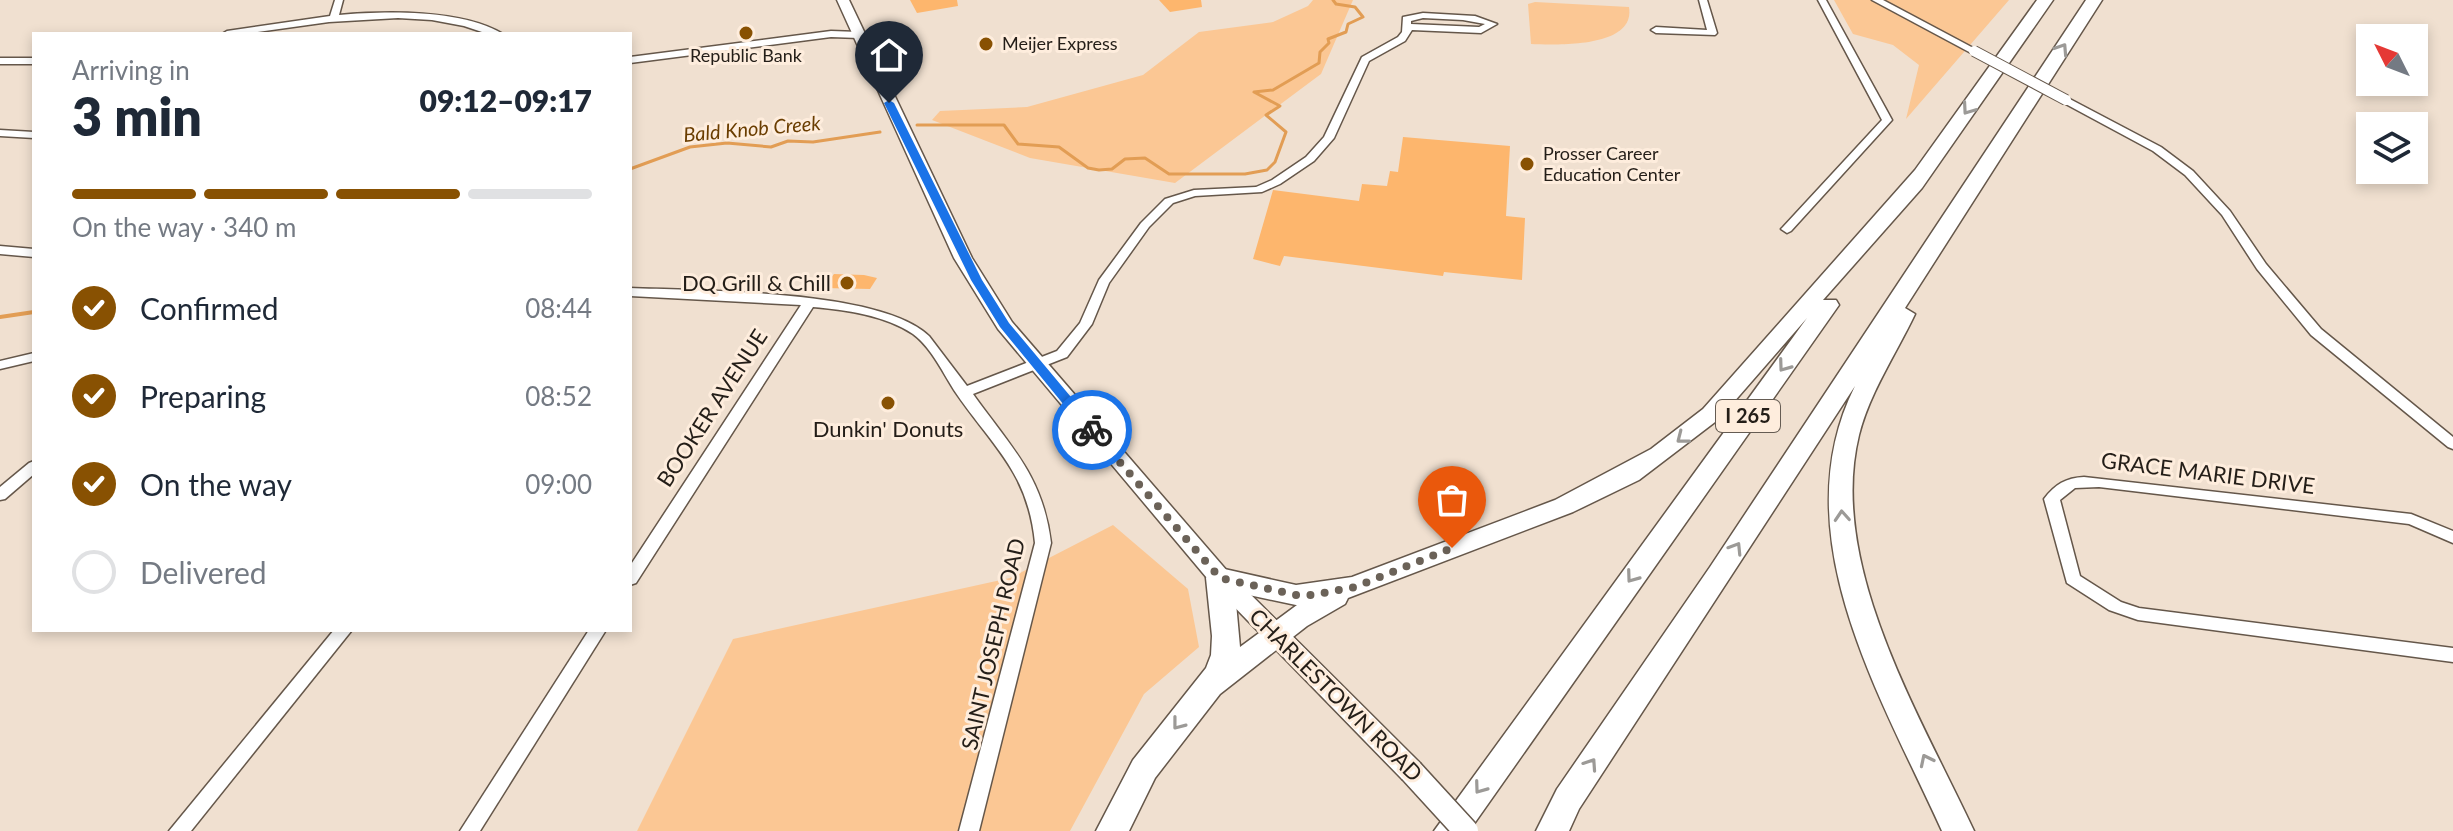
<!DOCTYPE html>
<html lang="en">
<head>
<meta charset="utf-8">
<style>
	body { margin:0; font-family:Lato,sans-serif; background:#f6f6f7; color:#1f2937; height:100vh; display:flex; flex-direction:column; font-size:30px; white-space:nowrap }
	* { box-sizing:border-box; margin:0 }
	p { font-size:26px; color:#747a83 }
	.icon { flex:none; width:44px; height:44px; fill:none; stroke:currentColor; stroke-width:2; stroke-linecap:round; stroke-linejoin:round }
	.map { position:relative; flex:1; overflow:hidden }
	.side { position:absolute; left:32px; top:32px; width:600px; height:600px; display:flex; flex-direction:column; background:#fff; border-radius:0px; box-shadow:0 4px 12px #0003 }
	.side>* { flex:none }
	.needle { width:52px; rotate:312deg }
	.buttons { position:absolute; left:2356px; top:24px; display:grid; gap:16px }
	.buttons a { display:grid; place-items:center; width:72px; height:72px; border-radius:0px; background:#fff; box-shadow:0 4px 12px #0003; font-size:40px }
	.pin { position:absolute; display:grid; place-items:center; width:68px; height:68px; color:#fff; margin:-82px -34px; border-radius:50% 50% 50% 0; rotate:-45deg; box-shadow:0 0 8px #0007 }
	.pin .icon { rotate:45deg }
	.courier { position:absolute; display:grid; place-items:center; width:80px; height:80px; margin:-40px; border:6px solid #1a73e8; border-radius:50%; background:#fff; color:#222; box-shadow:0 2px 10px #0007 }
	.head em { font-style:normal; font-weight:800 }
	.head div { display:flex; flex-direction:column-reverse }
	.head { display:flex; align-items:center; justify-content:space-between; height:136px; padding:0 40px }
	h1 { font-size:52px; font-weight:800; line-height:60px }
	.bar { display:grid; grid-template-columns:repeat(4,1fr); gap:12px 8px; align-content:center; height:96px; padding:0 40px }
	.bar i { height:10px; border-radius:6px; background:#e0e1e3 }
	.bar .active { background:#885102 }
	.bar p { grid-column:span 4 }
	ol { padding:0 40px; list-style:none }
	li { display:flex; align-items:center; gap:24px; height:88px }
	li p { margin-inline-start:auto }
	li .icon { padding:8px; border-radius:50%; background:#885102; color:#fff; stroke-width:4 }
	li:last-child { color:#747a83 }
	li i { width:44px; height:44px; border:4px solid #e0e1e3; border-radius:50% }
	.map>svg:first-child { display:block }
	.green { fill:#fbc794 }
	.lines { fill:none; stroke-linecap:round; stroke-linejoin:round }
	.stream-far1 { stroke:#e29d54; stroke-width:3 }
	.stream { stroke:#e29d54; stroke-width:4 }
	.building { fill:#fdb66d }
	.street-casing { stroke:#65574a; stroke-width:3 }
	.primary-casing { stroke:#65574a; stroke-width:3 }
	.highway-casing { stroke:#65574a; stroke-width:3 }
	.street { fill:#fff; fill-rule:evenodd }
	.primary { fill:#fff; fill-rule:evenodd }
	.highway { fill:#fff; fill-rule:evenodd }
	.street-bridge-casing { stroke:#65574a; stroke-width:12; stroke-linecap:butt }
	.primary-bridge-casing { stroke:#65574a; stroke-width:27; stroke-linecap:butt }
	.street-bridge { stroke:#fff; stroke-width:10 }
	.primary-bridge { stroke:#fff; stroke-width:24 }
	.oneway { stroke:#9c9a97 }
	.route { fill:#1a73e8 }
	.done { stroke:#6b6258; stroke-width:8; stroke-dasharray:0 14.4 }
	.poi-dot { fill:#885102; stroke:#feeddd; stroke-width:3 }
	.labels { text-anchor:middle; stroke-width:6; stroke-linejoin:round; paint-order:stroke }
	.far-poi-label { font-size:18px; fill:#241e18; stroke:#feeddd; text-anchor:start }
	.far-water-label { font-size:20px; font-style:italic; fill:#6a3d00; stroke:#feeddd }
	.shield { fill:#feeddd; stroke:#655c53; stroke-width:2 }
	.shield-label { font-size:20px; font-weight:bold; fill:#241e18 }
	.poi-label { font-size:22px; fill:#241e18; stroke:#feeddd; text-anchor:end }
	.street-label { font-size:22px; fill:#241e18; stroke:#feeddd }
</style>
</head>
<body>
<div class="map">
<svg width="2453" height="831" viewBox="0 0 2453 831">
	<rect width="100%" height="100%" fill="#f0e0d0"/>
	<!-- green -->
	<g class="green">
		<polygon points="1313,0 1353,0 1321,74 1175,183 1030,158 932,120 940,111 1027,107 1143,75 1199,32 1273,22 1308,6"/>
		<polygon points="1834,0 2009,0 1906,119 1919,65 1893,45 1853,34"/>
		<path d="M1535 2 1629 7C1636 48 1557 45 1531 44L1528 4Z"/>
		<polygon points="1113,525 1188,589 1199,647 1144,694 1070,831 637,831 733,639 1010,578"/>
	</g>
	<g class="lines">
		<!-- stream-far1 -->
		<g class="stream-far1">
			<polyline points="917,125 1004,125 1018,144 1059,147 1088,168 1099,170 1112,169 1125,159 1145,158 1169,174 1245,174 1267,170 1275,162 1286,132 1266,115 1280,106 1254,92 1273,90 1319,63 1320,52 1329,43 1328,39 1346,32 1348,24 1363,17 1355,7 1336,4 1333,0"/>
			<polyline points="630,169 690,147 727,143 771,147 788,141 813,142 880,132"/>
		</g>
		<!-- stream -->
		<polyline class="stream" points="0,317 34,312"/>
	</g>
	<!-- building -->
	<g class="building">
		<polygon points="910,0 957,0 958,6 917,13"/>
		<polygon points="1159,0 1201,0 1202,7 1170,12"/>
		<polygon points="1403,137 1510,146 1506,216 1525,218 1522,280 1444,272 1443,276 1284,256 1280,266 1253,259 1273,190 1359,201 1362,184 1387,186 1390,171 1398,172"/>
		<polygon points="834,274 864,275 877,278 870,289 823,288"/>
	</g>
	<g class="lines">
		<!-- street casing -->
		<g class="street-casing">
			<g id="street">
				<path d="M335 0H343L339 15C385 11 462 9 503 34H488L464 26 432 20 398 18 329 22 244 34H222L227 31 330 16Z"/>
				<polygon points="1699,0 1707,0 1717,33 1715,35 1656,33 1651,30 1656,27 1707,30"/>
				<polygon points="1818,0 1826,0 1892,120 1791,231 1787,233 1781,229 1783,227 1882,120"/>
				<polygon points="1872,0 1883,0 1979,51 1971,53"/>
				<path d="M1423 13 1475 16 1497 24 1481 33 1412 30 1405 41 1369 61 1334 138 1314 161 1280 184 1262 192 1195 196 1173 203 1149 227 1109 283 1092 324 1067 357 973 394C1010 446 1043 476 1051 543L979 831H959L1035 543C1028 472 993 447 956 393 944 375 932 348 913 334 885 315 845 310 813 307L636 583 630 585V566L801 305 630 296V288C699 291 881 289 929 336L967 386 1057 351 1080 323 1099 280 1141 223 1165 199 1194 190 1256 187 1272 180 1306 157 1324 137 1362 57 1398 37 1402 32 1403 17ZM1423 18 1463 20 1485 24 1479 27 1411 24V21Z"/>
				<polygon points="831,31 859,32 864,35 859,38 831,37 630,63 630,57"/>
				<rect x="0" y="58" width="34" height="6"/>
				<polygon points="2066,97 2161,147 2193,171 2230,211 2266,264 2321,329 2453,437 2453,449 2448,447 2311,335 2257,269 2222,215 2185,175 2153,151 2062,102 2061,100"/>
				<polygon points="0,130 34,132 34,138 0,136"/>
				<polygon points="0,246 34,249 34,257 0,254"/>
				<polygon points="34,353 34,361 0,369 0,361"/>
				<polygon points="34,461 34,474 5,499 0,500 0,487 29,463"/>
				<path d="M2084 477 2411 514 2453 531V543L2409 524 2099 487 2075 488 2060 500 2080 576 2121 602 2139 608 2453 648V662L2138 620 2109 610 2067 583 2044 499C2055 484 2066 478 2084 477Z"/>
				<polygon points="334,630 352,630 191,831 169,831"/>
				<polygon points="589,630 606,630 480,831 460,831"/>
			</g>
		</g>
		<!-- primary casing -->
		<g class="primary-casing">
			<polygon id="primary" points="837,0 849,0 972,258 1012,322 1228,572 1420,763 1424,771 1420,779 1411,782 1402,779 1212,584 998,329 954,258"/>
		</g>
		<!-- highway casing -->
		<g class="highway-casing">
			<g id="highway">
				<path d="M2037 0H2053L1922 188 1823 300H1836L1839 305 1469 831H1434L1807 318 1719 419 1639 480 1573 512 1348 598 1345 604 1307 626 1220 694 1155 778 1129 831H1096L1133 760 1206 668 1211 655 1212 636 1206 578 1210 571 1220 568 1296 585 1352 577 1555 500 1651 449 1703 409 1915 170ZM1235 592 1296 605H1297L1240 647Z"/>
				<path d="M2086 0H2102L1905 308 1915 314C1896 354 1870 392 1859 435 1827 565 1921 717 1974 831H1942C1881 696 1781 534 1855 386L1579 809 1569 831H1536L1557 789 1710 567Z"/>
			</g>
		</g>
		<!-- street -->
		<use href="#street" class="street"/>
		<!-- primary -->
		<use href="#primary" class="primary"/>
		<!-- highway -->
		<use href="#highway" class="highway"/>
		<!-- street-bridge casing -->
		<g class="street-bridge-casing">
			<polyline id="street-bridge" points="1974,51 2066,100"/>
		</g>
		<!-- primary-bridge casing -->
		<g class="primary-bridge-casing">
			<polyline id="primary-bridge" points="1411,771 1466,831"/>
		</g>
		<!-- street-bridge -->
		<use href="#street-bridge" class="street-bridge"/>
		<!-- primary-bridge -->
		<use href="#primary-bridge" class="primary-bridge"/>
	</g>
	<!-- one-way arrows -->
	<defs><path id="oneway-chevron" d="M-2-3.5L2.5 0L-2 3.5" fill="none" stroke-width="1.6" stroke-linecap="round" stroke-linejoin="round" transform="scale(2)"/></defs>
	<g class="oneway">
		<use href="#oneway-chevron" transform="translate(2062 49) rotate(-57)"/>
		<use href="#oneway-chevron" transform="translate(1968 109) rotate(125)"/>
		<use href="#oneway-chevron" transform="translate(1784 366) rotate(126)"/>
		<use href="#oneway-chevron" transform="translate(1682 438) rotate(142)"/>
		<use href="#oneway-chevron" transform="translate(1842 516) rotate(-94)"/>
		<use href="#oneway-chevron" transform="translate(1736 548) rotate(-58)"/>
		<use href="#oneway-chevron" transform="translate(1632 577) rotate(126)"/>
		<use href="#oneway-chevron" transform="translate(1178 724) rotate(128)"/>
		<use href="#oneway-chevron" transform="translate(1926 760) rotate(-116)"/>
		<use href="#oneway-chevron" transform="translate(1591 764) rotate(-56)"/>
		<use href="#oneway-chevron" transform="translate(1480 788) rotate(126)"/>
	</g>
	<!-- route -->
	<polygon class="route" points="889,100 894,103 982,280 1009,323 1096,427 1096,433 1087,433 1000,327 971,280 884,103"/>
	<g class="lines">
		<!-- done -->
		<polyline class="done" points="1092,430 1220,578 1296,595 1312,595 1355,587 1452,548"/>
	</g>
	<!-- markers -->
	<g class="poi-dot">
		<circle cx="746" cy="33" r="8"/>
		<circle cx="986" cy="44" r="8"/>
		<circle cx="1527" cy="164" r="8"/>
		<circle cx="847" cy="283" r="8"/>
		<circle cx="888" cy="403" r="8"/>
	</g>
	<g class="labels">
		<!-- far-poi labels -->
		<g class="far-poi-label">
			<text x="1002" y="50">Meijer Express</text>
			<text x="746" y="62" text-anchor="middle">Republic Bank</text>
			<text x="1543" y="160">Prosser Career<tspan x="1543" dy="21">Education Center</tspan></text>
		</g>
		<!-- far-water labels -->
		<g class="far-water-label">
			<text transform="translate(752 129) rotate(-5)" y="7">Bald Knob Creek</text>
		</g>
		<!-- shield labels -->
		<rect class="shield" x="1716" y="400" width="64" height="32" rx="6"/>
		<g class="shield-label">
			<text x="1748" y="423">I 265</text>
		</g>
		<!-- poi labels -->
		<g class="poi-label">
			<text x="831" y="291">DQ Grill &amp; Chill</text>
			<text x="888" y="437" text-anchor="middle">Dunkin' Donuts</text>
		</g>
		<!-- street labels -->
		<g class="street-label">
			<text transform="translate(712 408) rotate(-57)" y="8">BOOKER AVENUE</text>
			<text transform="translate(2208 473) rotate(7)" y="8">GRACE MARIE DRIVE</text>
			<text transform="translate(993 644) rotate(-77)" y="8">SAINT JOSEPH ROAD</text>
			<text transform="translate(1336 695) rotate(45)" y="8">CHARLESTOWN ROAD</text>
		</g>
	</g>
</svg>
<div class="buttons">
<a><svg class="needle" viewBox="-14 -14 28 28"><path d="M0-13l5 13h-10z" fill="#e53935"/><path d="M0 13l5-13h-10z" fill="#747a83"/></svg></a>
<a><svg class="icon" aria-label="layers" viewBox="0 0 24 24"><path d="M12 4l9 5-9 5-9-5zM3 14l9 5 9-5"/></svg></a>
</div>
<div class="pin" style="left:1452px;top:548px;background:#ea580c"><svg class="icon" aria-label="bag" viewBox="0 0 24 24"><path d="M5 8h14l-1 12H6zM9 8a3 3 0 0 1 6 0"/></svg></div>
<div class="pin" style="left:889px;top:103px;background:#1f2937"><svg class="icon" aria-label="home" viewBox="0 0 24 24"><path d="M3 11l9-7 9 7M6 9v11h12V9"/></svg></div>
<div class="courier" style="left:1092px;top:430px"><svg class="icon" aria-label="bike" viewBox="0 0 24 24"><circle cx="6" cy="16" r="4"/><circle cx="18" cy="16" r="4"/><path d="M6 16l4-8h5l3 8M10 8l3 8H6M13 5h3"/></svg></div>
<section class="side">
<div class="head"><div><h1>3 min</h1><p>Arriving in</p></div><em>09:12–09:17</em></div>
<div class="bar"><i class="active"></i><i class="active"></i><i class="active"></i><i></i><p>On the way · 340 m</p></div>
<ol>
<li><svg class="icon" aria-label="check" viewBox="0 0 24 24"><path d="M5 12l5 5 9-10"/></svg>Confirmed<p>08:44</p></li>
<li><svg class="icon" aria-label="check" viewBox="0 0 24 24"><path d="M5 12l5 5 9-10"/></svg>Preparing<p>08:52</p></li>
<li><svg class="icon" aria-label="check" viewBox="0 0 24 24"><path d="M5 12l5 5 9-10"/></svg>On the way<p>09:00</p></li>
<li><i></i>Delivered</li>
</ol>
</section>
</div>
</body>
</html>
